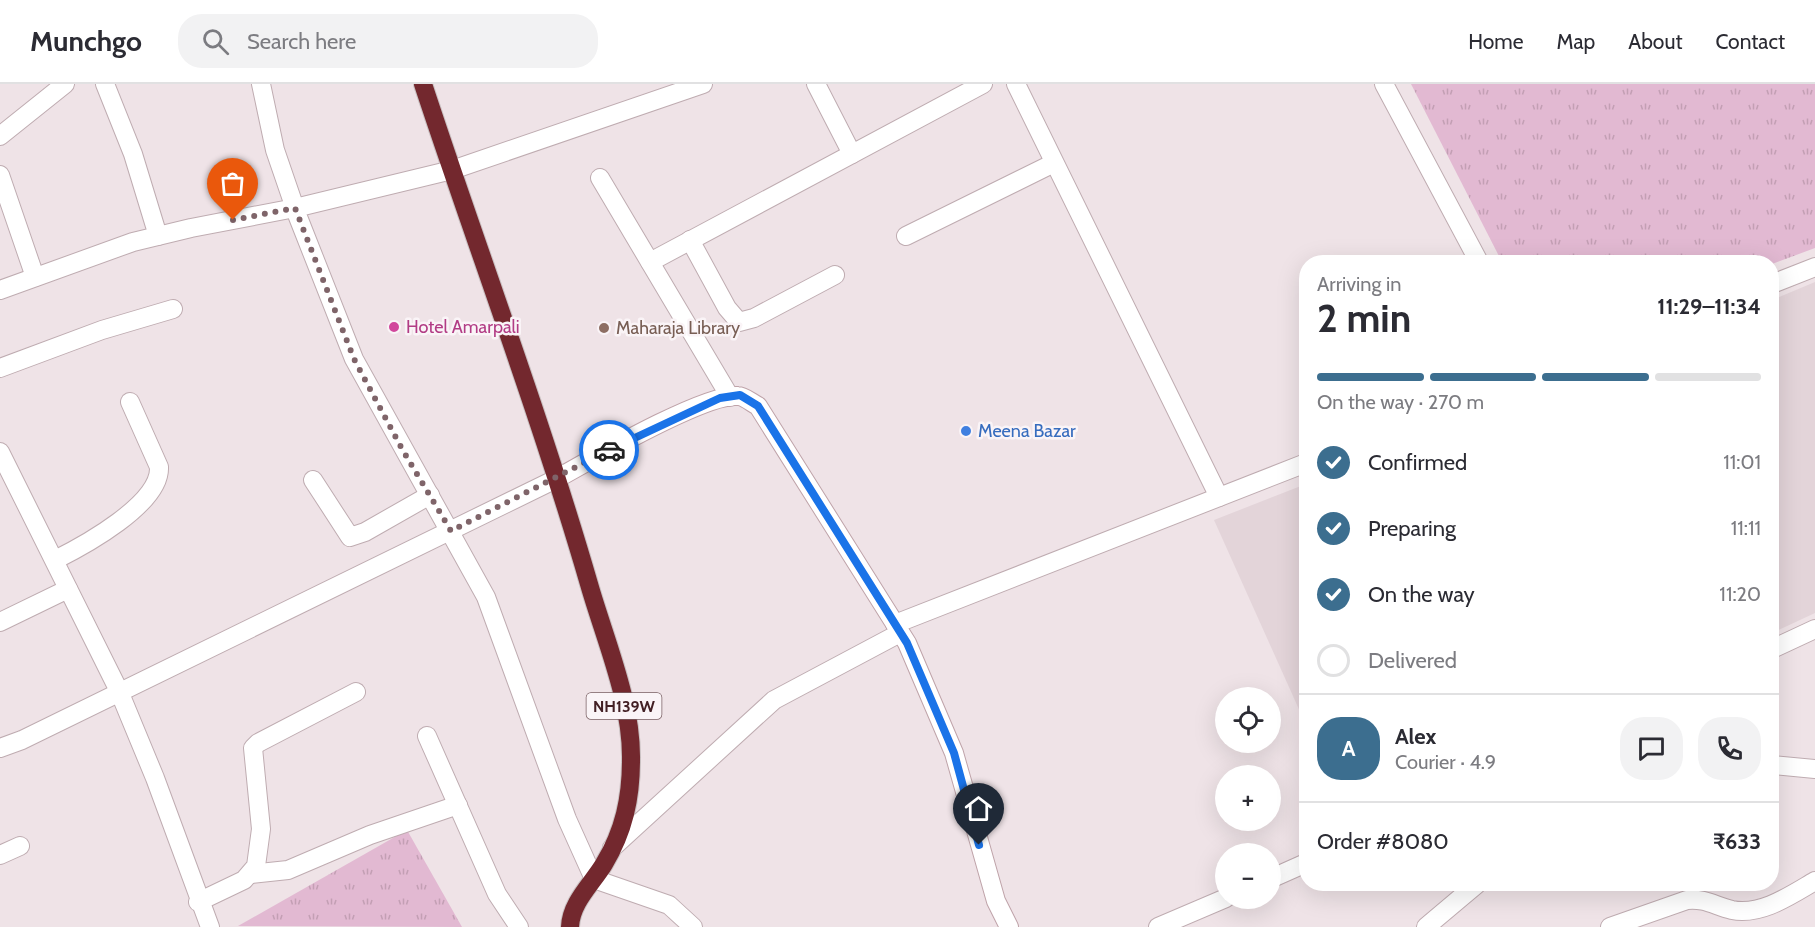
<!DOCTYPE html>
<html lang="en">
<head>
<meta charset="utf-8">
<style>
	body { margin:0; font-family:Cabin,sans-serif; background:#f2f2f3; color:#2b2b33; height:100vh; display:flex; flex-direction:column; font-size:22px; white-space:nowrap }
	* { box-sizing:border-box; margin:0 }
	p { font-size:20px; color:#7c7c81 }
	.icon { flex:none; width:33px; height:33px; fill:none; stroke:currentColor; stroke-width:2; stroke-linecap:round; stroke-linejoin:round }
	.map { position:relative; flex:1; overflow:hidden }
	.drawer { position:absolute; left:1299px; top:171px; width:480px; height:636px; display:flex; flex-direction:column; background:#fff; border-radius:24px; box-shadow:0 6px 24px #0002 }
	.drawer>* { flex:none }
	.controls { position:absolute; left:1215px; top:603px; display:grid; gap:12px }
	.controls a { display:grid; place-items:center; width:66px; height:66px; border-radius:50%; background:#fff; box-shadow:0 6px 24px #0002; font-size:30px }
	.pin { position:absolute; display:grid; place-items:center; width:51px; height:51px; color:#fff; margin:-62px -26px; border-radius:50% 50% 50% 0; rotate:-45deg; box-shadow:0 0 6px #0007 }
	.pin .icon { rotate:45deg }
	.courier { position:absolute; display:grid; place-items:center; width:60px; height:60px; margin:-30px; border:4px solid #1a73e8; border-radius:50%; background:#fff; color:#222; box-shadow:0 2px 8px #0007 }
	.summary em { font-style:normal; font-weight:700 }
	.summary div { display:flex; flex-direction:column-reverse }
	.summary { display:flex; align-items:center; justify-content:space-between; height:102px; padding:0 18px }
	h1 { font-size:39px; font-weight:700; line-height:45px }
	.bar { display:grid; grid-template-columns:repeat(4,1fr); gap:9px 6px; align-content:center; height:72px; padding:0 18px }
	.bar i { height:8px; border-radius:4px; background:#e1e1e2 }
	.bar .active { background:#3c6e8f }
	.bar p { grid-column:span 4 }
	.line { display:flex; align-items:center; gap:15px; padding:0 18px; border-top:2px solid #e1e1e2 }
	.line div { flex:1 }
	.round { display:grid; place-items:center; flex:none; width:63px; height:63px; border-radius:24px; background:#f2f2f3 }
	ol { padding:0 18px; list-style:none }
	li { display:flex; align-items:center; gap:18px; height:66px }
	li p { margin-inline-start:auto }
	li .icon { padding:6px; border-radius:50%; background:#3c6e8f; color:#fff; stroke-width:4 }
	li:last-child { color:#7c7c81 }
	li i { width:33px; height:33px; border:3px solid #e1e1e2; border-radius:50% }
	header { display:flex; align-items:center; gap:36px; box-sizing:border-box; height:84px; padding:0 30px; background:#fff; border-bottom:2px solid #e1e1e2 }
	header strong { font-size:28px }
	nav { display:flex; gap:33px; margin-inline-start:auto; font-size:21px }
	.search { width:420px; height:54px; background:#f2f2f3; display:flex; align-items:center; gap:15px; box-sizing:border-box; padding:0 21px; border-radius:24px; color:#7c7c81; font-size:22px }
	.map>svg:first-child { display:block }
	.built { fill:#e3d4d9 }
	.park { fill:url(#park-tufts) }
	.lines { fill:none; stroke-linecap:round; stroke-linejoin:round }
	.street-casing { stroke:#bfacb1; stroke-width:20 }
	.secondary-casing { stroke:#bfa3a9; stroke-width:20 }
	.highway-casing { stroke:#cac1c2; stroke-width:20 }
	.street { stroke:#fff; stroke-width:18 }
	.secondary { stroke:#fff; stroke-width:18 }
	.highway { stroke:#73282e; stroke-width:18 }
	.done { stroke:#7f6469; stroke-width:6; stroke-dasharray:0 10.8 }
	.route { stroke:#1a73e8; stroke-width:8 }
	.hotel-dot { fill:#d1479c; stroke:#faf4f7; stroke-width:2 }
	.education-dot { fill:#8d6e63; stroke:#faf4f7; stroke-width:2 }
	.shop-dot { fill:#3f7fe0; stroke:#faf4f7; stroke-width:2 }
	.labels { text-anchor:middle; stroke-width:5; stroke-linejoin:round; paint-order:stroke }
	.shield { fill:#faf4f7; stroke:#7a6064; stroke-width:1.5 }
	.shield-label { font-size:16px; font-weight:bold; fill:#432025 }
	.hotel-label { font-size:18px; fill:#b23c85; stroke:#faf4f7; text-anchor:start }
	.education-label { font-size:18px; fill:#785e54; stroke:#faf4f7; text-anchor:start }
	.shop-label { font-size:18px; fill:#366cbe; stroke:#faf4f7; text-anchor:start }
</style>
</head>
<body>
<header>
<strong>Munchgo</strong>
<div class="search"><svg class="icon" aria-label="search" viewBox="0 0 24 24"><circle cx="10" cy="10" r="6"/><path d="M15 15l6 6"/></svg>Search here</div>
<nav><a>Home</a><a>Map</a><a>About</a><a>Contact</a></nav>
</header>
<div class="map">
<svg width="1815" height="843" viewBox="0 0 1815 843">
	<defs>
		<pattern id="park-tufts" width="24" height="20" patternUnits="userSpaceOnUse" patternTransform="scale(1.5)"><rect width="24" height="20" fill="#e2b9d2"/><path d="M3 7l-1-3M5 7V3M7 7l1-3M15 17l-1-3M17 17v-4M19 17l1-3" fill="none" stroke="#c39fb4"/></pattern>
	</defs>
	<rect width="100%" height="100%" fill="#efe3e7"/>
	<!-- built -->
	<g class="built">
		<polygon points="1815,198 1815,529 1772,549 1772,216"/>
		<polygon points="1306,400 1306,641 1214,436"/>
	</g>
	<!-- park -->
	<g class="park">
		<polygon points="1411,0 1815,0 1815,164 1772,180 1502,178"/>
		<polygon points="407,746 462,843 238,842"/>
	</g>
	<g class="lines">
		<!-- street casing -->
		<g class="street-casing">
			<g id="street">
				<polyline points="105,0 133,70 158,152"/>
				<polyline points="261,0 275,66 298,133 354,275 486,513 567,735 594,795 669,821 693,843"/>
				<polyline points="816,0 852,70"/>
				<polyline points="1016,0 1219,413"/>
				<polyline points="1384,0 1479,178"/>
				<polyline points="0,52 65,0"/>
				<polyline points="0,91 35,193"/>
				<polyline points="600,94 730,313"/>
				<polyline points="906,152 1054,79"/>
				<polyline points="690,156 727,224 739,238 754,234 835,191"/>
				<polyline points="650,178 983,0"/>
				<polyline points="1772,200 1815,183"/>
				<polyline points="0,206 133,158 191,144 295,124 452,86 703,0"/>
				<polyline points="0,284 102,246 173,225"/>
				<polyline points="0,368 119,607 155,694 210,843"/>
				<polyline points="313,396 350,453 365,448 430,411"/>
				<path d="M55 476C83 462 161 420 159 383L130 318"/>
				<polyline points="0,538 68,505"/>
				<polyline points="895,540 1306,379"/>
				<polyline points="1772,565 1815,545"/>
				<polyline points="427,652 497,810 519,843"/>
				<polyline points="0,664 22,656 558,394"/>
				<polyline points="1772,681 1815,685"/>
				<polyline points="612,764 774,616 900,549"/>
				<polyline points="0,771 20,762"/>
				<polyline points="251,790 288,786 370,751 458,721"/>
				<polyline points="1270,795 1306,779"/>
				<polyline points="198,818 244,796 256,782 261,745 253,664 258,659 356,608"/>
				<polyline points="1158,843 1226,814"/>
				<polyline points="1426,843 1477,800"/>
				<path d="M1610 843 1687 816C1705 814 1715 822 1732 826 1761 832 1791 811 1815 797"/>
			</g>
		</g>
		<!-- secondary casing -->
		<g class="secondary-casing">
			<path id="secondary" d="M558 394C592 375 705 309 738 312 744 312 752 319 758 322L907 559 954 669 996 817 1009 843"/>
		</g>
		<!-- highway casing -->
		<g class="highway-casing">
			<path id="highway" d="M423 0C478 167 540 331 589 500 605 556 632 617 631 676 631 714 624 747 604 780 592 800 571 818 570 843"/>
		</g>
		<!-- street -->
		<use href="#street" class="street"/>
		<!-- secondary -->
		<use href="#secondary" class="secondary"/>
		<!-- highway -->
		<use href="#highway" class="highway"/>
	</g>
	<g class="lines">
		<!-- done -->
		<polyline class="done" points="233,136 295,124 354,275 402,365 451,447 609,366"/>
		<!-- route -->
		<polyline class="route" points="609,366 720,314 740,311 758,322 907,559 954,669 979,761"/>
	</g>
	<!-- markers -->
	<circle class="hotel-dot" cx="394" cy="243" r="6"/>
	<circle class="education-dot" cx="604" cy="244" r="6"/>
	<circle class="shop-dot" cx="966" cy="347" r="6"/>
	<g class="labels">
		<!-- shield labels -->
		<rect class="shield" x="586.5" y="609" width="75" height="26" rx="4.5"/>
		<g class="shield-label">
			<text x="624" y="628">NH139W</text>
		</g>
		<!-- hotel labels -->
		<g class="hotel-label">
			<text x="406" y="249">Hotel Amarpali</text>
		</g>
		<!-- education labels -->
		<g class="education-label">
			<text x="616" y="250">Maharaja Library</text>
		</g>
		<!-- shop labels -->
		<g class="shop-label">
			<text x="978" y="353">Meena Bazar</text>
		</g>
	</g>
</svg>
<div class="controls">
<a><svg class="icon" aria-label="locate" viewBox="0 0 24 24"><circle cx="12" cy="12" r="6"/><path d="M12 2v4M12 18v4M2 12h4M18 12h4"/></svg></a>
<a>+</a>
<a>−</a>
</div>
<div class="pin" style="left:233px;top:136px;background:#ea580c"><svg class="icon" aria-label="bag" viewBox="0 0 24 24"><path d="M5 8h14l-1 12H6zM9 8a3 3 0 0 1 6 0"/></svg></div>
<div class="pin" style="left:979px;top:761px;background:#1f2937"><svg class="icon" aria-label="home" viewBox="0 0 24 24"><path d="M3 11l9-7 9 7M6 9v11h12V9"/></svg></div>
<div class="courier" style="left:609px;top:366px"><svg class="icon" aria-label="car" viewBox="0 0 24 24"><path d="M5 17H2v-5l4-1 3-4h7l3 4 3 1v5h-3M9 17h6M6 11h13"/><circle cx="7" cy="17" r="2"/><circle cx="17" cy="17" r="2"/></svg></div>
<section class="drawer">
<div class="summary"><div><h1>2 min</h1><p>Arriving in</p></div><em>11:29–11:34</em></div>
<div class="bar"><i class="active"></i><i class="active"></i><i class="active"></i><i></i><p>On the way · 270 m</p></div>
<ol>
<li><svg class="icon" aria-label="check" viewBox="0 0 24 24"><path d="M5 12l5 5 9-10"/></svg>Confirmed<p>11:01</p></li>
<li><svg class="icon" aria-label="check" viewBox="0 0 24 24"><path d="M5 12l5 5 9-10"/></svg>Preparing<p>11:11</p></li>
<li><svg class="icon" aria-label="check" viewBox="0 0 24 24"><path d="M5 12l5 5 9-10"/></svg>On the way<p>11:20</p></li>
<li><i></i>Delivered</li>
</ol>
<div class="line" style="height:108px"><b class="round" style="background:#3c6e8f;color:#fff">A</b><div><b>Alex</b><p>Courier · 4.9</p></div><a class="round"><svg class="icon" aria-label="chat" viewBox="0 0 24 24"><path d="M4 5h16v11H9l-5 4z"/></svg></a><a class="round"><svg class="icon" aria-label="phone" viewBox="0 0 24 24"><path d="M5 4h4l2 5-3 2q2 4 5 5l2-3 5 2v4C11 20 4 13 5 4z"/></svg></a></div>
<div class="line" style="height:78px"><div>Order #8080</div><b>₹633</b></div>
</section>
</div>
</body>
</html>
